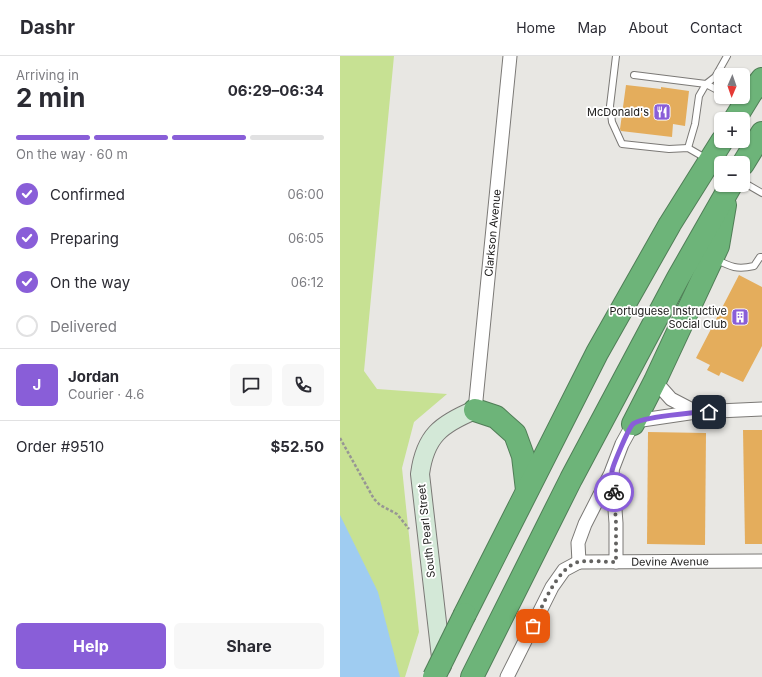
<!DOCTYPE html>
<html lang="en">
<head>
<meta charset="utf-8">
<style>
	body { margin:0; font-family:Inter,sans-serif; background:#f7f7f7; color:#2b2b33; height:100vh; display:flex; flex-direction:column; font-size:15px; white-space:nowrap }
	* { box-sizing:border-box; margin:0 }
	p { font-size:13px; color:#7c7c81 }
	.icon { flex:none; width:22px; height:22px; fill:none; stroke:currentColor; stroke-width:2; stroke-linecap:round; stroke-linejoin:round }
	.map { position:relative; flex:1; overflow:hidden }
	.panel { display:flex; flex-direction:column; background:#fff; width:340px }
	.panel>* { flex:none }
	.needle { width:26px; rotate:182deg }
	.buttons { position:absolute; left:374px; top:12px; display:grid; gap:8px }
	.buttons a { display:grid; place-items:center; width:36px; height:36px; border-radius:6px; background:#fff; box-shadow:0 1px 3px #0004; font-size:20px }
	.pin { position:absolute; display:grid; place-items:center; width:34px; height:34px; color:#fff; margin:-17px; border-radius:8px; box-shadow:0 2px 6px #0006 }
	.courier { position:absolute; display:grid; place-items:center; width:40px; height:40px; margin:-20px; border:3px solid #895ed8; border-radius:50%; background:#fff; color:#222; box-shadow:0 1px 5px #0007 }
	.headline em { font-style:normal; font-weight:700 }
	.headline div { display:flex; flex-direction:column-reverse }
	.headline { display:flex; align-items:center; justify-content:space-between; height:68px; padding:0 16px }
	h1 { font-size:26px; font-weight:700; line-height:30px }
	.bar { display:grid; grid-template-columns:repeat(4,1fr); gap:6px 4px; align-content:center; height:48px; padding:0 16px }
	.bar i { height:5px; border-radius:3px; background:#e1e1e2 }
	.bar .on { background:#895ed8 }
	.bar p { grid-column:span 4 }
	.line { display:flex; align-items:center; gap:10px; padding:0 16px; border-top:1px solid #e1e1e2 }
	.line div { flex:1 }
	.round { display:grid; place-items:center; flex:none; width:42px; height:42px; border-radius:6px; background:#f7f7f7 }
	ol { padding:0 16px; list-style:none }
	li { display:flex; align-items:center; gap:12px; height:44px }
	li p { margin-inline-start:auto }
	li .icon { padding:4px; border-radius:50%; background:#895ed8; color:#fff; stroke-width:4 }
	li:last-child { color:#7c7c81 }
	li i { width:22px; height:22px; border:2px solid #e1e1e2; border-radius:50% }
	.primary-button { display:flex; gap:8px; margin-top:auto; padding:8px 16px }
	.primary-button a { flex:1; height:46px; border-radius:6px; background:#895ed8; color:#fff; font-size:16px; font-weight:700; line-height:46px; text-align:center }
	.primary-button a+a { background:#f7f7f7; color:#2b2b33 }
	header { display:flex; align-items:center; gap:24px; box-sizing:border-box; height:56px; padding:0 20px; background:#fff; border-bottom:1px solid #e1e1e2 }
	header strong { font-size:19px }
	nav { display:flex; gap:22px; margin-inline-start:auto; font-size:14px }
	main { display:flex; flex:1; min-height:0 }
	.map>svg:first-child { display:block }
	.green { fill:#c7e193 }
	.water { fill:#9fccf1 }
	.building { fill:#e4ad5c }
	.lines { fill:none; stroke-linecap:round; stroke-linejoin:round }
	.lane-casing { stroke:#7b7976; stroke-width:8 }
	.street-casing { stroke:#7b7976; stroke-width:15 }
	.secondary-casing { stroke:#7b7976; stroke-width:20 }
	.highway-casing { stroke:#507e57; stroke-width:24 }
	.path { stroke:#979694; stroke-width:2.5; stroke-dasharray:3 2; stroke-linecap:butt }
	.lane { stroke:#fff; stroke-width:6 }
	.street { stroke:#fff; stroke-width:13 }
	.secondary { stroke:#d3e8d7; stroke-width:18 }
	.highway { stroke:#6db479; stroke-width:22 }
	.highway-bridge-casing { stroke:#507e57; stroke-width:24; stroke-linecap:butt }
	.highway-bridge { stroke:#6db479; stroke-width:22 }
	.done { stroke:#636260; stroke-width:4; stroke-dasharray:0 7.2 }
	.route { stroke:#895ed8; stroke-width:5 }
	.labels { text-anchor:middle; stroke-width:3.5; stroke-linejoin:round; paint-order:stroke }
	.poi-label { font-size:11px; fill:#1b1a19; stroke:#fff; text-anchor:end }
	.street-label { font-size:11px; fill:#1b1a19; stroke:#fff }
</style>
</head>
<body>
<header>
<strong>Dashr</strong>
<nav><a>Home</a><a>Map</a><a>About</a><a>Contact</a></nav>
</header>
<main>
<section class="panel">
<div class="headline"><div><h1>2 min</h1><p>Arriving in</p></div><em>06:29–06:34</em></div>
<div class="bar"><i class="on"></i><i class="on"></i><i class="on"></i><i></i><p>On the way · 60 m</p></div>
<ol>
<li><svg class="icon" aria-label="check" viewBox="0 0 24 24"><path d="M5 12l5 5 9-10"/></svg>Confirmed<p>06:00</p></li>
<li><svg class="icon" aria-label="check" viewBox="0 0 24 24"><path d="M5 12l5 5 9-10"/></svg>Preparing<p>06:05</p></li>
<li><svg class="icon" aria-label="check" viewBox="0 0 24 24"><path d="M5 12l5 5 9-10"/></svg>On the way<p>06:12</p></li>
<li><i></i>Delivered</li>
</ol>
<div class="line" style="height:72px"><b class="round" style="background:#895ed8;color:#fff">J</b><div><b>Jordan</b><p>Courier · 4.6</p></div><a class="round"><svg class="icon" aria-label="chat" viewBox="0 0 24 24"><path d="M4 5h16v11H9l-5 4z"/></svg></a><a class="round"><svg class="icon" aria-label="phone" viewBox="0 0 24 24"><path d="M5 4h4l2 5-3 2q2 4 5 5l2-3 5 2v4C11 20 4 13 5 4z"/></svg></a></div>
<div class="line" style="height:52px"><div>Order #9510</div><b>$52.50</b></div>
<div class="primary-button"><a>Help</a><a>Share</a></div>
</section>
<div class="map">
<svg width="422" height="621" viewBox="0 0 422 621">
	<rect width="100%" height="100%" fill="#e8e7e3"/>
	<!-- green -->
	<polygon class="green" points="0,0 54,0 24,315 37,333 107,338 74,366 62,412 79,576 65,621 0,621"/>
	<!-- water -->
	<polygon class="water" points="0,459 38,536 60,621 0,621"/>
	<!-- building -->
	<g class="building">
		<polygon points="286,29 321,33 321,31 349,35 345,70 333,68 332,81 281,75 280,73"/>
		<polygon points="399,219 422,231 422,290 403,326 381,316 379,320 367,314 370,309 356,302"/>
		<polygon points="403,374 422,374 422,488 405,488"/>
		<polygon points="308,376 366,377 365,489 307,488"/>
	</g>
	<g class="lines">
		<!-- lane casing -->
		<g class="lane-casing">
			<g id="lane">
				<polyline points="276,0 270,50 272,66 282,88 329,93 348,92 367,103"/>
				<polyline points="294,19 366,28 381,36"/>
				<polyline points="389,41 400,47"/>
				<polyline points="348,92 355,68 359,40 366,28 375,21 378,16 387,0"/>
				<polyline points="403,126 422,137"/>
				<path d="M375 203C391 211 397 214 414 210L420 201H422"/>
			</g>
		</g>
		<!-- street casing -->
		<g class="street-casing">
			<g id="street">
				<polyline points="315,325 331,343 356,356"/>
				<path id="s1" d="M135 354 170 0"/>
				<path id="s2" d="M239 506 422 505"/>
				<polyline points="239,506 238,487 245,468 272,415"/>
				<polyline points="276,506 276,467 272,414 282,388 293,368 302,364 356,356 422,353"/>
				<polyline points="167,621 212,531 224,514 239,506"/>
			</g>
		</g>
		<!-- secondary casing -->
		<g class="secondary-casing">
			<path id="secondary" d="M102 610 80 418C85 380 101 368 135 354"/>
		</g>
		<!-- highway casing -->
		<g class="highway-casing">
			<g id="highway">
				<polyline points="395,63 411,37 422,23"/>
				<polyline points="403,108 422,77"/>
				<polyline points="135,354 156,361 175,378 183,400 187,434"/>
				<polyline points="293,368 315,325 378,190 385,149"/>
				<polyline points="125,558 257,297 330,168 382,85"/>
				<polyline points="132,621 231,423 338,222 391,129"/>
			</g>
		</g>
		<!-- path -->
		<polyline class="path" points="0,382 34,443 40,449 57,458 69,473"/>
		<!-- lane -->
		<use href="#lane" class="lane"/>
		<!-- street -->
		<use href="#street" class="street"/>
		<!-- secondary -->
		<use href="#secondary" class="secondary"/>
		<!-- highway -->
		<use href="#highway" class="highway"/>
		<!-- highway-bridge casing -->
		<g class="highway-bridge-casing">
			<polyline id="highway-bridge" points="94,621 125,558"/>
		</g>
		<!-- highway-bridge -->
		<use href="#highway-bridge" class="highway-bridge"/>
	</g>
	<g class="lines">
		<!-- done -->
		<path class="done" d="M193 570C202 551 217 512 238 506 245 504 267 506 276 506V467L274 436"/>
		<!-- route -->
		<path class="route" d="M274 436C273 430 272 422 272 415 273 409 289 371 293 368 301 361 357 356 369 356"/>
	</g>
	<!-- icons -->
	<defs>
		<g id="restaurant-square" transform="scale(0.9)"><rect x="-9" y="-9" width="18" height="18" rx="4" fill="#895ed8" stroke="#fff"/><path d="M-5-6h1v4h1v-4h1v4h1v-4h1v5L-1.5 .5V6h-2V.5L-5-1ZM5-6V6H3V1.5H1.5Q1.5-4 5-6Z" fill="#fff"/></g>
		<g id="building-square" transform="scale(0.9)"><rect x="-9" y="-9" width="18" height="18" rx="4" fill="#895ed8" stroke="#fff"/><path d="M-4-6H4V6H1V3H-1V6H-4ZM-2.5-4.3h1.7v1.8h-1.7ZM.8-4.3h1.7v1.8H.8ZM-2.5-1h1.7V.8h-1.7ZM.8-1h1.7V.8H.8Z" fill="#fff"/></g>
	</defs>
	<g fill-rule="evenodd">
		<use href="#restaurant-square" x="322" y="56"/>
		<use href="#building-square" x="400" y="261"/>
	</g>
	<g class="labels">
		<!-- poi labels -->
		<g class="poi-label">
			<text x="309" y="60">McDonald's</text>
			<text x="387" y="259">Portuguese Instructive<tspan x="387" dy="13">Social Club</tspan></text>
		</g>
		<!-- street labels -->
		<g class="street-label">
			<text dy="4" stroke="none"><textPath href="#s1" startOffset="178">Clarkson Avenue</textPath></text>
			<text transform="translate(86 475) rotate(-96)" y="4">South Pearl Street</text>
			<text dy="4" stroke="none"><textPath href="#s2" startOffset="91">Devine Avenue</textPath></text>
		</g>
	</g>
</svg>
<div class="buttons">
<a><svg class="needle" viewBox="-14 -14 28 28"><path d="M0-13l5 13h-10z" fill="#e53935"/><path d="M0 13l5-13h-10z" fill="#7c7c81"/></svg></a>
<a>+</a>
<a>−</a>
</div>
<div class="pin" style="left:193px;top:570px;background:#ea580c"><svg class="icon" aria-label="bag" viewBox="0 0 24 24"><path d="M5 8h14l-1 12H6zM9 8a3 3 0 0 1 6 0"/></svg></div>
<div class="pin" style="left:369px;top:356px;background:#1f2937"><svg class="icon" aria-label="home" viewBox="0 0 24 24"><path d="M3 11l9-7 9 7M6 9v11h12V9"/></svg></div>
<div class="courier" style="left:274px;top:436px"><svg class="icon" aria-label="bike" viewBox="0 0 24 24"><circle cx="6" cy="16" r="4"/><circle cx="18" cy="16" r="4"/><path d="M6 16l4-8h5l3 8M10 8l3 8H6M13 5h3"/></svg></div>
</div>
</main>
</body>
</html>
